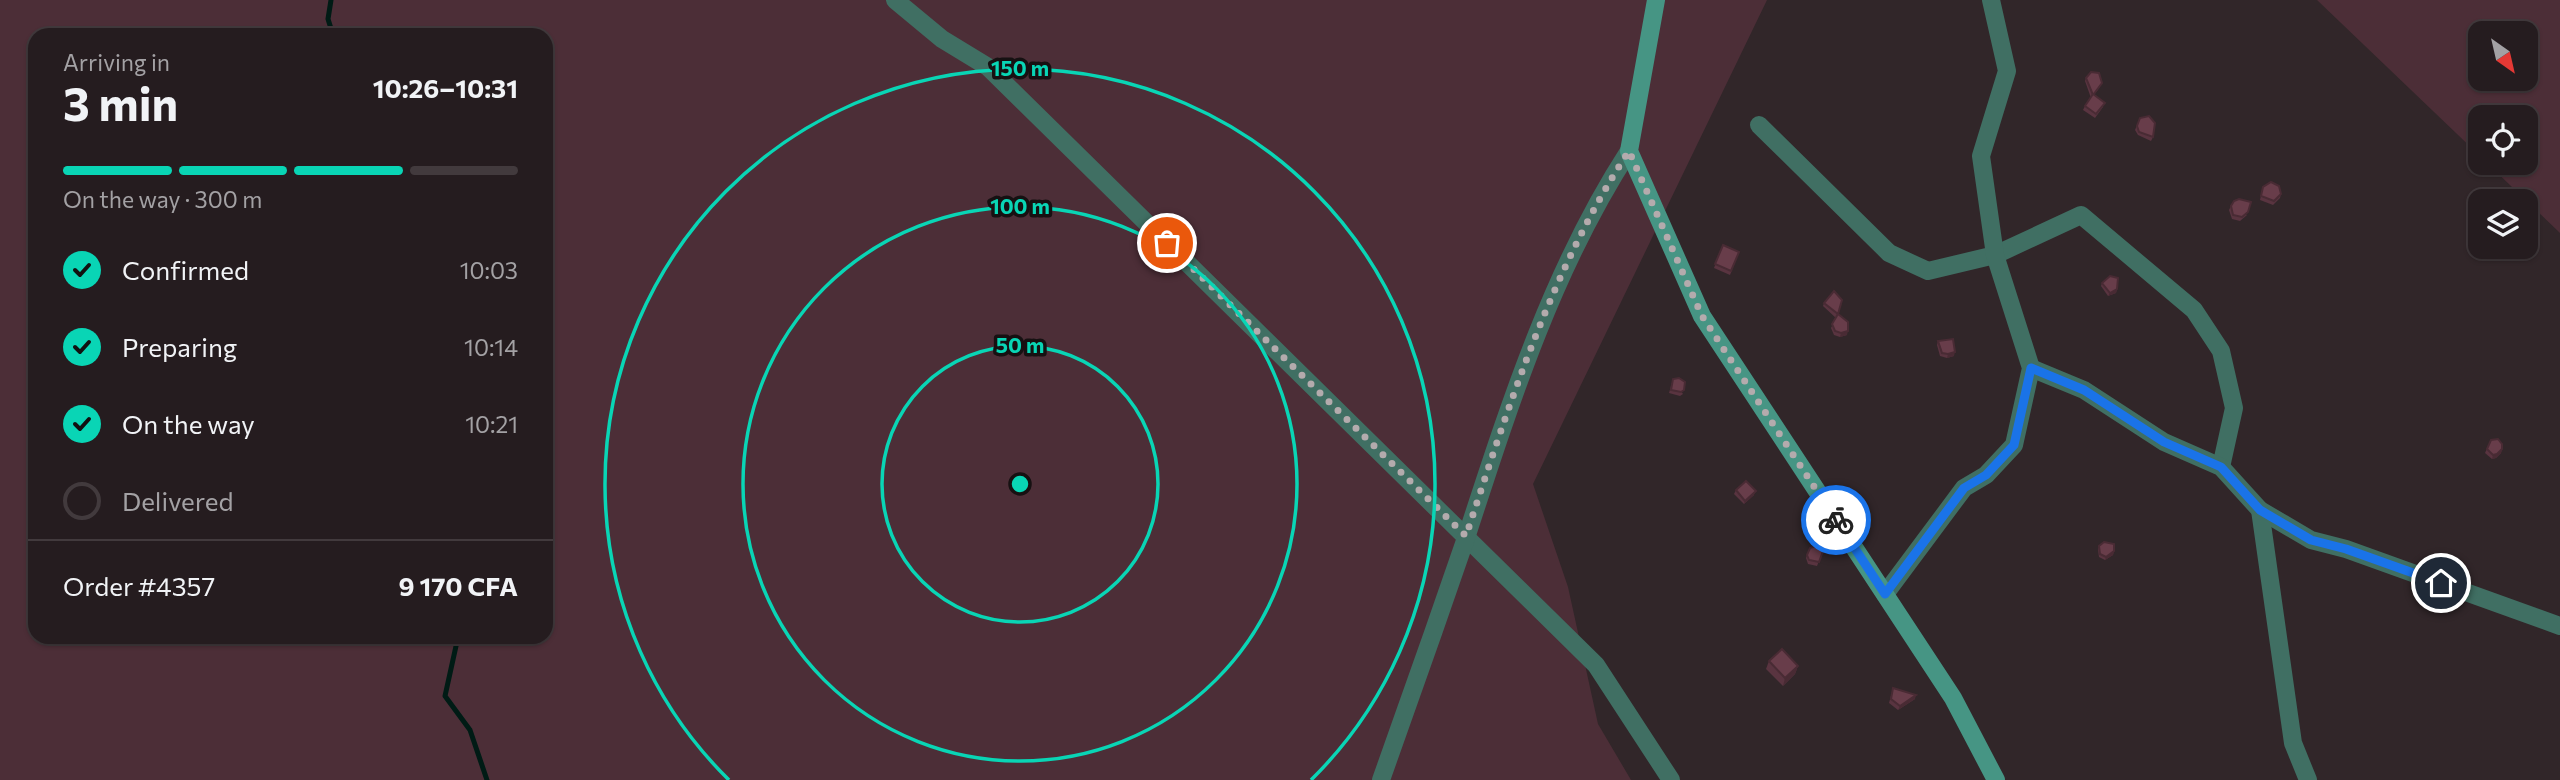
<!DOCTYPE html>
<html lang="en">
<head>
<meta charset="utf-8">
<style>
	body { margin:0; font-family:Commissioner,sans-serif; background:#2d2528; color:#f1f3f6; height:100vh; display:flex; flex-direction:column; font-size:26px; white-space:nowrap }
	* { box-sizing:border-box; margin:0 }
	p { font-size:23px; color:#a3a1a4 }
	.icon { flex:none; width:38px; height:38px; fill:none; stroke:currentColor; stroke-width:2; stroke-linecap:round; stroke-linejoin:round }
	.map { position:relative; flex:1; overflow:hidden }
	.panel { position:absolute; left:28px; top:28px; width:525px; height:616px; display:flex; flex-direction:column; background:#251c1f; border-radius:21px; box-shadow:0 2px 5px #0004,0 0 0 2px #423a3d }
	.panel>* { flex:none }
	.needle { width:46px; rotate:146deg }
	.controls { position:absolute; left:2468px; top:21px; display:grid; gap:14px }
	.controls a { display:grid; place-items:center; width:70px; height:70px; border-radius:14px; background:#251c1f; box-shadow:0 2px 5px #0004,0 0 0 2px #423a3d; font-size:35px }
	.pin { position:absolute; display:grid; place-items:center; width:60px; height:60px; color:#fff; margin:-30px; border:4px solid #fff; border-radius:50%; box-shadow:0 2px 7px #0007 }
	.courier { position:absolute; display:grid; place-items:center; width:70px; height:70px; margin:-35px; border:5px solid #1a73e8; border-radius:50%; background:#fff; color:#222; box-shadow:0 2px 9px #0007 }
	.overview em { font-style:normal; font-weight:700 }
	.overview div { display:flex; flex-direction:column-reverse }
	.overview { display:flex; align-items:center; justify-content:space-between; height:119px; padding:0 35px }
	h1 { font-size:46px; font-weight:700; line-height:52px }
	.bar { display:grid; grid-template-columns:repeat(4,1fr); gap:10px 7px; align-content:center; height:84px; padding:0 35px }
	.bar i { height:9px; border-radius:5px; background:#423a3d }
	.bar .current { background:#09d5b5 }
	.bar p { grid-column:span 4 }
	.line { display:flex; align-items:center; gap:18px; padding:0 35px; border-top:2px solid #423a3d }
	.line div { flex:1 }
	ol { padding:0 35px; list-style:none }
	li { display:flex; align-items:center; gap:21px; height:77px }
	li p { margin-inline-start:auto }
	li .icon { padding:7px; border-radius:50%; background:#09d5b5; color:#111; stroke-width:4 }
	li:last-child { color:#a3a1a4 }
	li i { width:38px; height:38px; border:4px solid #423a3d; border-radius:50% }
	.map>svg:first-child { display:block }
	.green { fill:#4c2e37; fill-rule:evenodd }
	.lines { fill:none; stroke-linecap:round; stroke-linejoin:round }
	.stream { stroke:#001b15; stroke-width:5 }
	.street { stroke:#406f63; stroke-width:18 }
	.secondary { stroke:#469584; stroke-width:18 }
	.wall { fill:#593440 }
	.shaded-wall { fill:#492b34 }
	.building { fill:#683d4a; stroke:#492b34; stroke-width:2 }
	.done { stroke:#b4abad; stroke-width:7; stroke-dasharray:0 12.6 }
	.route { stroke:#1a73e8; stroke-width:9 }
	.ring { fill:none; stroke:#09d5b5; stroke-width:3.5 }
	.centre { fill:#09d5b5; stroke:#161112; stroke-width:3.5 }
	.ring-label { font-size:21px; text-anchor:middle; font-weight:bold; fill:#09d5b5; stroke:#161112; stroke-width:7; stroke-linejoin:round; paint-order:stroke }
</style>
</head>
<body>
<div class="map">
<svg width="2560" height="780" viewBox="0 0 2560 780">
	<rect width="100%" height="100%" fill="#312629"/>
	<!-- green -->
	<g class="green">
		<path d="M0 0H1767L1533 484 1568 587 1598 724 1631 780H0ZM35 35H546V637H35Z"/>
		<path d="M2317 0H2560V233L2487 163H2525V117H2480V156ZM2480 33H2525V79H2480Z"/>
	</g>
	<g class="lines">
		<!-- stream -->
		<g class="stream">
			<polyline points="331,0 328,19 333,35"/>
			<polyline points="458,637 445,696 470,730 487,780"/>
		</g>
		<!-- street -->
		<g class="street">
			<polyline points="895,0 942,39 988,67 1596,665 1671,780"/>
			<polyline points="1759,125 1889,253 1928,271 1995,255 2081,215 2194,310 2221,351 2234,408 2221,467"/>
			<polyline points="2031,368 2084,390 2164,442 2221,467 2260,510 2311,540 2346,549 2560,626"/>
			<polyline points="2260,510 2293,743 2308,780"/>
			<polyline points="1885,594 1964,488 1986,475 2014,445 2031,368 1995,255 1981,156 2007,71 1991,0"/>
			<path d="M1381 780C1410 698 1439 617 1467 535 1510 403 1553 268 1629 151"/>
		</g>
		<!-- secondary -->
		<polyline class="secondary" points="1656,0 1629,151 1702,316 1953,698 1996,780"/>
	</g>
	<!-- wall -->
	<g class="wall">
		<polygon points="2086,78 2100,87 2094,95 2103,107 2095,118 2083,110 2085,106 2091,98 2085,81"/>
		<polygon points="2140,118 2153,137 2151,141 2138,135 2135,130"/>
		<polygon points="2263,187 2281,194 2280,198 2273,205 2260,200"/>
		<polygon points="2231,206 2247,215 2240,221 2232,219 2229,210"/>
		<polygon points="1723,245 1739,252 1730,275 1714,268"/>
		<polygon points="2102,283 2117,289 2116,293 2108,296 2101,286"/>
		<polygon points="1834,291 1837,315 1847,335 1840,337 1834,335 1831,328 1836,318 1823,306 1824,303"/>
		<polygon points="1938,341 1954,356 1947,358 1940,356 1937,345"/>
		<polygon points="1673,379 1683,394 1680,396 1669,393"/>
		<polygon points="2491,440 2502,449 2501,453 2496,458 2492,459 2485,453"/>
		<polygon points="1736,490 1754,495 1744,504 1734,494"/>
		<polygon points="2099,546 2114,551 2113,555 2105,560 2099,557 2098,550"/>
		<polygon points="1810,548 1823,551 1817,566 1808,564 1806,558"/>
		<polygon points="1769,661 1798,666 1795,674 1783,686 1766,669"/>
		<polygon points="1893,688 1915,699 1898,710 1889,703"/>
	</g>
	<!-- shaded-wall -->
	<g class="shaded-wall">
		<polygon points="2117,289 2116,293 2108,296 2110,293"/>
		<polygon points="1848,331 1847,335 1840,337 1841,333"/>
		<polygon points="1955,352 1954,356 1947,358 1948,354"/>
		<polygon points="2502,449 2501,453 2496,458 2492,459 2493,455"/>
		<polygon points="1756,491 1754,495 1744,504 1745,501"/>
		<polygon points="2114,551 2113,555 2105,560 2106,557"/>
		<polygon points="1798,666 1795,674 1783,686 1785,678"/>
		<polygon points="1916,695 1915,699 1898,710 1900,706"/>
	</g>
	<!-- building -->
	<g class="building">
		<polygon points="2091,72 2099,73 2102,83 2093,95 2086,78"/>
		<polygon points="2093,94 2105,103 2096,114 2085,106"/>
		<polygon points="2149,116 2155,123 2153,137 2139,132 2137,126 2140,118"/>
		<polygon points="2271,182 2279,186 2281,194 2274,201 2261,196 2263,187"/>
		<polygon points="2239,199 2251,202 2248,212 2242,217 2233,215 2231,206 2234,201"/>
		<polygon points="1723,245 1739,252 1731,271 1715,264"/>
		<polygon points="2110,276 2118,278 2117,289 2110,293 2102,283"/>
		<polygon points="1834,291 1842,300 1838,314 1824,303"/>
		<polygon points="1838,314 1848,322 1848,331 1841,333 1835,331 1832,324"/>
		<polygon points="1953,339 1955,352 1948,354 1942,353 1938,341"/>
		<polygon points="1679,378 1685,382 1684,390 1681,392 1671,390 1673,379"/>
		<polygon points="2498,439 2502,444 2502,449 2497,454 2493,455 2487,449 2491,440"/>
		<polygon points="1746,481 1756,491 1745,501 1736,490"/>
		<polygon points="2104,542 2114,544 2114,551 2106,557 2100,554 2099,546"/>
		<polygon points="1816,546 1823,551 1819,562 1809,560 1807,555 1810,548"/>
		<polygon points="1782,649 1798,666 1785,678 1769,661"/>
		<polygon points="1893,688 1916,695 1900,706 1891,699"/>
	</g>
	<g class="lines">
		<!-- done -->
		<path class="done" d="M1167 243 1466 536C1509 405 1552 268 1629 151L1702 316 1836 520"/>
		<!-- route -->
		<polyline class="route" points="1836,520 1885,594 1964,488 1986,475 2014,445 2031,368 2084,390 2164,442 2221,467 2260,510 2311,540 2346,549 2441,583"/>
	</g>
	<!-- distance rings -->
	<g class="ring">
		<circle cx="1020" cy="484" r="138"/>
		<circle cx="1020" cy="484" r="277"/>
		<path d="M729 780A415 415 0 1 1 1311 780"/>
	</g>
	<circle cx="1020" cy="484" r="10" class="centre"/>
	<g class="ring-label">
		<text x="1020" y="76">150 m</text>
		<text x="1020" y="214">100 m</text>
		<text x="1020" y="353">50 m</text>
	</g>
</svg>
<div class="controls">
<a><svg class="needle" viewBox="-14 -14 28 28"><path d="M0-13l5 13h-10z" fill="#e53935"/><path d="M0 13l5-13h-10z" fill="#a3a1a4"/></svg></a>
<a><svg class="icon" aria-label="locate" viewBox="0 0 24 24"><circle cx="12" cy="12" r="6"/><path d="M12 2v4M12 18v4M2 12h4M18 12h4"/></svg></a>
<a><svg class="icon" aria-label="layers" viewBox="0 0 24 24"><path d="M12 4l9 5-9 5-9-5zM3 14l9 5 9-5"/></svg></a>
</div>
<div class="pin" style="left:1167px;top:243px;background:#ea580c"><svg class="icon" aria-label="bag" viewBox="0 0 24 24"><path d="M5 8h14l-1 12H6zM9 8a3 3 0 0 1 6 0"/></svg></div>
<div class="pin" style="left:2441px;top:583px;background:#1f2937"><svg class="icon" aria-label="home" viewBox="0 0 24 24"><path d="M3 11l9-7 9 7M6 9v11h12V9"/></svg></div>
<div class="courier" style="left:1836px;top:520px"><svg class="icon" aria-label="bike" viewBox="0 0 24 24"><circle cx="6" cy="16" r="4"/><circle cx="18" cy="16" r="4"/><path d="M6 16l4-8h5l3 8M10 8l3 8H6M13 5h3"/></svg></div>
<section class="panel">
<div class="overview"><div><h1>3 min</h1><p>Arriving in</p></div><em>10:26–10:31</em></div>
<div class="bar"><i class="current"></i><i class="current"></i><i class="current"></i><i></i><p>On the way · 300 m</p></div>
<ol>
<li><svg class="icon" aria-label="check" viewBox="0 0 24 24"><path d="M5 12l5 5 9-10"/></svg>Confirmed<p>10:03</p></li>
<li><svg class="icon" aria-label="check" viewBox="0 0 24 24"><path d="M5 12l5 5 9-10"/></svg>Preparing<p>10:14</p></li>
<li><svg class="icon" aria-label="check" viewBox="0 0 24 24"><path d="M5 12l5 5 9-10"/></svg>On the way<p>10:21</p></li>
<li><i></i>Delivered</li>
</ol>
<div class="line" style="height:91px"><div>Order #4357</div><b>9 170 CFA</b></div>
</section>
</div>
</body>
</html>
